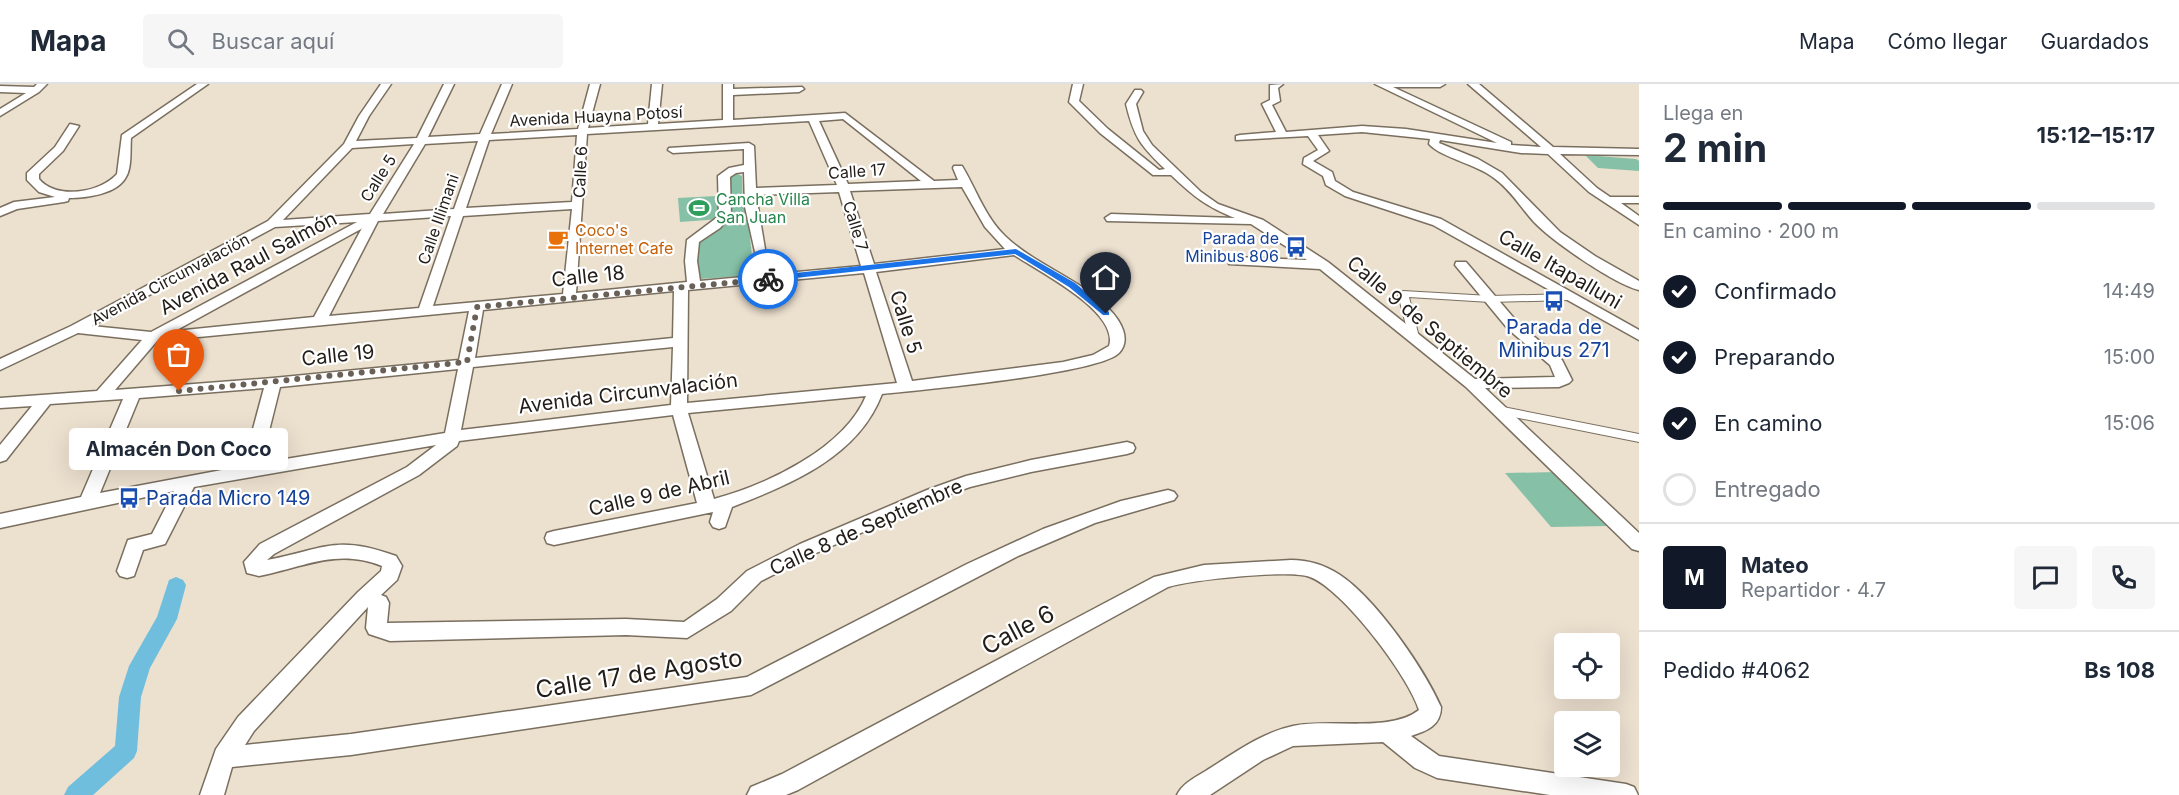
<!DOCTYPE html>
<html lang="es">
<head>
<meta charset="utf-8">
<style>
	body { margin:0; font-family:Inter,sans-serif; background:#f6f6f7; color:#1f2937; height:100vh; display:flex; flex-direction:column; font-size:22px; white-space:nowrap }
	* { box-sizing:border-box; margin:0 }
	p { font-size:20px; color:#747a83 }
	.icon { flex:none; width:33px; height:33px; fill:none; stroke:currentColor; stroke-width:2; stroke-linecap:round; stroke-linejoin:round }
	.map { position:relative; flex:1; overflow:hidden }
	.drawer { display:flex; flex-direction:column; background:#fff; width:540px }
	.drawer>* { flex:none }
	.buttons { position:absolute; left:1554px; top:549px; display:grid; gap:12px }
	.buttons a { display:grid; place-items:center; width:66px; height:66px; border-radius:6px; background:#fff; box-shadow:0 6px 24px #0002; font-size:30px }
	.pin { position:absolute; display:grid; place-items:center; width:51px; height:51px; color:#fff; margin:-62px -26px; border-radius:50% 50% 50% 0; rotate:-45deg; box-shadow:0 0 6px #0007 }
	.pin .icon { rotate:45deg }
	.courier { position:absolute; display:grid; place-items:center; width:60px; height:60px; margin:-30px; border:4px solid #1a73e8; border-radius:50%; background:#fff; color:#222; box-shadow:0 2px 8px #0007 }
	.bubble { position:absolute; height:42px; border-radius:6px; background:#fff; box-shadow:0 6px 24px #0002; font-size:20px; font-weight:700; line-height:42px; text-align:center }
	.overview em { font-style:normal; font-weight:700 }
	.overview div { display:flex; flex-direction:column-reverse }
	.overview { display:flex; align-items:center; justify-content:space-between; height:102px; padding:0 24px }
	h1 { font-size:39px; font-weight:700; line-height:45px }
	.bar { display:grid; grid-template-columns:repeat(4,1fr); gap:9px 6px; align-content:center; height:72px; padding:0 24px }
	.bar i { height:8px; border-radius:4px; background:#e0e1e3 }
	.bar .selected { background:#111827 }
	.bar p { grid-column:span 4 }
	.line { display:flex; align-items:center; gap:15px; padding:0 24px; border-top:2px solid #e0e1e3 }
	.line div { flex:1 }
	.round { display:grid; place-items:center; flex:none; width:63px; height:63px; border-radius:6px; background:#f6f6f7 }
	ol { padding:0 24px; list-style:none }
	li { display:flex; align-items:center; gap:18px; height:66px }
	li p { margin-inline-start:auto }
	li .icon { padding:6px; border-radius:50%; background:#111827; color:#fff; stroke-width:4 }
	li:last-child { color:#747a83 }
	li i { width:33px; height:33px; border:3px solid #e0e1e3; border-radius:50% }
	header { display:flex; align-items:center; gap:36px; box-sizing:border-box; height:84px; padding:0 30px; background:#fff; border-bottom:2px solid #e0e1e3 }
	header strong { font-size:28px }
	nav { display:flex; gap:33px; margin-inline-start:auto; font-size:21px }
	.search { width:420px; height:54px; background:#f6f6f7; display:flex; align-items:center; gap:15px; box-sizing:border-box; padding:0 21px; border-radius:6px; color:#747a83; font-size:22px }
	main { display:flex; flex:1; min-height:0 }
	.map>svg:first-child { display:block }
	.green { fill:#86c0a6 }
	.lines { fill:none; stroke-linecap:round; stroke-linejoin:round }
	.canal { fill:#6fbede; fill-rule:evenodd }
	.pedestrian-casing { stroke:#7a6f5f; stroke-width:2 }
	.minor-casing { stroke:#7a6f5f; stroke-width:3 }
	.pedestrian { fill:#fff; fill-rule:evenodd }
	.minor { fill:#fff; fill-rule:evenodd }
	.route { fill:#1a73e8 }
	.done { stroke:#696157; stroke-width:6; stroke-dasharray:0 10.8 }
	.labels { text-anchor:middle; stroke-width:4.5; stroke-linejoin:round; paint-order:stroke }
	.far-street-label { font-size:16px; fill:#221d17; stroke:#fff }
	.far-leisure-label { font-size:16px; fill:#27864d; stroke:#fff; text-anchor:start }
	.far-food-label { font-size:16px; fill:#c56008; stroke:#fff; text-anchor:start }
	.far-transit-label { font-size:16px; fill:#164399; stroke:#fff; text-anchor:end }
	.street-label { font-size:20px; fill:#221d17; stroke:#fff }
	.transit-label { font-size:20px; fill:#164399; stroke:#fff }
	.near-street-label { font-size:24px; fill:#221d17; stroke:#fff }
</style>
</head>
<body>
<header>
<strong>Mapa</strong>
<div class="search"><svg class="icon" aria-label="search" viewBox="0 0 24 24"><circle cx="10" cy="10" r="6"/><path d="M15 15l6 6"/></svg>Buscar aquí</div>
<nav><a>Mapa</a><a>Cómo llegar</a><a>Guardados</a></nav>
</header>
<main>
<div class="map">
<svg width="1639" height="711" viewBox="0 0 1639 711">
	<rect width="100%" height="100%" fill="#ece0cf"/>
	<!-- green -->
	<g class="green">
		<polygon points="1585,71 1636,75 1639,77 1639,87 1598,84"/>
		<polygon points="735,89 742,92 743,124 747,124 754,191 700,195 697,188 695,158 725,139 730,92"/>
		<polygon points="716,112 721,135 680,138 678,114"/>
		<polygon points="1558,388 1607,442 1551,443 1505,389"/>
	</g>
	<g class="lines">
		<!-- canal -->
		<polygon class="canal" points="176,493 183,496 186,501 177,535 150,584 141,613 137,667 134,674 93,711 64,711 68,703 115,662 119,613 129,582 157,533 169,496"/>
		<!-- pedestrian casing -->
		<g class="pedestrian-casing">
			<g id="pedestrian">
				<polygon points="1403,207 1490,212 1568,210 1573,213 1568,216 1490,218 1409,213 1419,253 1414,256 1409,253 1398,210"/>
				<polygon points="1498,322 1639,350 1639,358 1494,329 1492,326"/>
			</g>
		</g>
		<!-- minor casing -->
		<g class="minor-casing">
			<g id="minor">
				<polygon points="37,0 47,0 39,8 0,32 0,25 26,9 0,8 0,2 34,3"/>
				<path d="M197 0H208L131 54C130 65 132 83 126 93 117 110 87 114 69 114L68 117 64 118 17 125 0 132V124L14 118 55 113 39 108 27 96V89L55 63 70 40 79 42 63 67 39 90V95C56 116 100 109 117 90L122 51Z"/>
				<path d="M381 0H391L369 32 356 57 417 54 444 0H454L428 53 480 50 502 0H512L491 50 578 45 590 0H600L588 44 648 40 652 0H662L658 40 723 36V0H733V5L802 3 804 5 799 8 733 11V36L845 29 934 97 958 96 953 84 954 82H962C976 105 985 133 1005 152 1035 181 1079 194 1109 225 1120 236 1132 255 1119 269 1098 290 920 306 882 310 858 373 791 400 732 423L725 443 719 445 713 443 710 438 713 428 554 461 547 459 545 454 547 449 554 447 697 419 673 331 459 357 457 362 419 391 274 470 267 476C325 465 335 450 396 472L402 482 397 496 381 511 386 513 389 519 387 539 626 535 684 538 717 515 747 487 800 460 927 406 966 392 1031 376 1127 358 1133 360 1135 364 1133 368 1127 370 1031 388 970 403 939 414 814 470 761 497 731 527 687 554 626 551 390 557 369 550 366 544 368 523 254 647 245 661 351 650 747 593 967 480 1043 445 1121 417 1168 406 1174 408 1177 412 1174 416 1095 439 1018 472 751 611 351 671 232 683 224 711H200L216 665 238 633 358 508 381 487 382 482C337 464 304 483 259 492L247 489 244 478 260 460 407 383 436 361 194 403 165 460 143 466 134 492 127 494 120 492 117 487 128 456 152 450 174 407 0 444V430L81 413 123 315 50 320 6 376 0 378V361L32 322 0 324V314L97 307 142 256 78 249 0 286V275L71 242 268 137 344 60 359 32ZM843 35 921 97 848 100 819 37ZM809 37 837 101 756 104 754 62 749 59 669 64 668 66 673 69 744 65V81L729 84 718 92 719 132 687 156 685 177 687 198 576 209 587 50ZM577 51 572 118 466 124 489 56ZM478 57 454 125 383 130 425 60ZM414 60 370 130 283 136 352 64ZM744 88 745 123 755 168 759 169 765 165 756 111 839 108 861 182 700 197 697 177 699 158 720 144 731 132 730 93 736 89ZM962 103 985 143 1005 165 874 180 850 107ZM572 125 563 210 433 222 463 132ZM451 132 419 224 329 232 378 137ZM357 138 151 248 92 242 275 143ZM362 144 314 233 175 247 361 145ZM1014 171C1038 187 1120 228 1109 262L1093 271 1063 278 912 297 876 188ZM864 189 897 299 687 319 688 206ZM674 207 673 254 475 274 483 226ZM469 227 459 276 273 294 115 306 157 257ZM673 263 671 321 461 346 473 283ZM458 285 445 349 261 379 280 303ZM264 304 243 382 100 409 139 314ZM866 312C844 365 766 401 714 415L688 329Z"/>
				<path d="M1073 0H1083L1079 17 1108 45 1159 86 1165 85C1140 61 1134 53 1126 20L1135 6H1141L1143 8 1136 20 1143 47 1152 61 1201 108 1218 120 1263 136 1328 178 1475 295 1555 293 1550 281 1508 245 1455 181 1456 178H1466L1518 239 1562 276 1572 296 1569 299 1559 303 1485 304 1639 449V467L1632 465 1466 303 1320 185 1229 180 1228 177 1229 174 1234 173 1307 176 1251 140 1107 137 1105 134 1111 130 1235 134C1207 123 1193 112 1171 91H1153L1100 49 1069 18Z"/>
				<path d="M1283 0 1278 4 1280 17 1272 21 1286 48 1362 42 1406 45 1497 59 1375 0H1445L1440 3H1393L1511 58V61L1541 63 1468 0H1479L1553 63 1639 65V71L1560 70 1597 104 1610 113H1639V119H1621L1639 132V141L1589 108 1548 70 1521 69 1440 56 1439 59 1478 75 1502 89 1560 148 1595 172 1639 197V206C1614 200 1552 157 1534 138 1521 124 1511 106 1494 94 1476 80 1442 74 1429 60L1430 55 1362 48 1318 51 1329 67 1313 77 1332 88 1335 97 1353 108 1441 135 1639 246V256L1433 141 1345 112 1326 101 1323 92 1303 80 1304 74 1318 66 1308 52 1236 56V52L1240 51 1276 48 1262 20 1270 16V1Z"/>
				<path d="M1291 476C1308 476 1325 481 1340 491 1376 515 1423 583 1441 623 1441 642 1426 647 1411 652L1439 672 1626 700 1634 703 1638 711H1550L1437 694 1415 684 1383 658 1293 662 1263 676 1210 711H1177C1183 698 1200 691 1212 683 1237 667 1264 648 1293 642 1329 634 1390 649 1419 626 1409 593 1343 505 1310 493 1290 485 1190 496 1168 503L798 706 786 711H747L751 703 782 690 1154 493 1204 481Z"/>
			</g>
		</g>
		<!-- pedestrian -->
		<use href="#pedestrian" class="pedestrian"/>
		<!-- minor -->
		<use href="#minor" class="minor"/>
	</g>
	<!-- route -->
	<polygon class="route" points="1016,165 1075,199 1109,228 1109,231 1103,231 1069,203 1015,170 768,197 764,195 768,192"/>
	<g class="lines">
		<!-- done -->
		<polyline class="done" points="179,307 467,278 477,223 768,195"/>
	</g>
	<!-- icons -->
	<defs>
		<g id="stadium-bare" transform="scale(1.62)"><path d="M0-5a6.5 5 0 1 0 0 10a6.5 5 0 1 0 0-10ZM-3.5-1.8h7v3.6h-7Z" fill="#2e9e5b" stroke="#fff" stroke-width="2.5" paint-order="stroke"/></g>
		<g id="cafe-bare" transform="scale(1.62)"><path d="M-5.5-4.5H6V0H3Q3 3.5 0 3.5H-2.5Q-5.5 3.5-5.5 0ZM3-3.2v2h1.7v-2ZM-6 4.5H4V6H-6Z" fill="#e8710a" stroke="#fff" stroke-width="2.5" paint-order="stroke"/></g>
		<g id="bus-bare" transform="scale(1.62)"><path d="M-5-6H5V4H4V6H2V4H-2V6H-4V4H-5ZM-3.5-4V0h7V-4ZM-3.5 1.2v1.5H-2V1.2ZM2 1.2v1.5H3.5V1.2Z" fill="#1a4fb4" stroke="#fff" stroke-width="2.5" paint-order="stroke"/></g>
	</defs>
	<g fill-rule="evenodd">
		<use href="#stadium-bare" x="699" y="124"/>
		<use href="#cafe-bare" x="558" y="155"/>
		<use href="#bus-bare" x="1296" y="163"/>
		<use href="#bus-bare" x="1554" y="217"/>
		<use href="#bus-bare" x="129" y="414"/>
	</g>
	<g class="labels">
		<!-- far-street labels -->
		<g class="far-street-label">
			<text transform="translate(596 32) rotate(-3)" y="6">Avenida Huayna Potosí</text>
			<text transform="translate(857 87) rotate(-4)" y="6">Calle 17</text>
			<text transform="translate(580 88) rotate(-87)" y="6">Calle 6</text>
			<text transform="translate(378 94) rotate(-58)" y="6">Calle 5</text>
			<text transform="translate(438 135) rotate(-71)" y="6">Calle Illimani</text>
			<text transform="translate(856 142) rotate(73)" y="6">Calle 7</text>
			<text transform="translate(170 195) rotate(-28)" y="6">Avenida Circunvalación</text>
		</g>
		<!-- far-leisure labels -->
		<g class="far-leisure-label">
			<text x="716" y="121">Cancha Villa<tspan x="716" dy="18">San Juan</tspan></text>
		</g>
		<!-- far-food labels -->
		<g class="far-food-label">
			<text x="575" y="152">Coco's<tspan x="575" dy="18">Internet Cafe</tspan></text>
		</g>
		<!-- far-transit labels -->
		<g class="far-transit-label">
			<text x="1279" y="160">Parada de<tspan x="1279" dy="18">Minibus 806</tspan></text>
		</g>
		<!-- street labels -->
		<g class="street-label">
			<text transform="translate(248 179) rotate(-28)" y="7">Avenida Raul Salmón</text>
			<text transform="translate(1560 185) rotate(30)" y="7">Calle Itapalluni</text>
			<text transform="translate(588 192) rotate(-6)" y="7">Calle 18</text>
			<text transform="translate(906 238) rotate(73)" y="7">Calle 5</text>
			<text transform="translate(1430 243) rotate(40)" y="7">Calle 9 de Septiembre</text>
			<text transform="translate(338 271) rotate(-6)" y="7">Calle 19</text>
			<text transform="translate(628 309) rotate(-7)" y="7">Avenida Circunvalación</text>
			<text transform="translate(659 409) rotate(-13)" y="7">Calle 9 de Abril</text>
			<text transform="translate(866 443) rotate(-24)" y="7">Calle 8 de Septiembre</text>
		</g>
		<!-- transit labels -->
		<g class="transit-label">
			<text x="1554" y="250">Parada de<tspan x="1554" dy="23">Minibus 271</tspan></text>
			<text x="146" y="421" text-anchor="start">Parada Micro 149</text>
		</g>
		<!-- near-street labels -->
		<g class="near-street-label">
			<text transform="translate(1018 546) rotate(-28)" y="8">Calle 6</text>
			<text transform="translate(639 590) rotate(-9)" y="8">Calle 17 de Agosto</text>
		</g>
	</g>
</svg>
<div class="buttons">
<a><svg class="icon" aria-label="locate" viewBox="0 0 24 24"><circle cx="12" cy="12" r="6"/><path d="M12 2v4M12 18v4M2 12h4M18 12h4"/></svg></a>
<a><svg class="icon" aria-label="layers" viewBox="0 0 24 24"><path d="M12 4l9 5-9 5-9-5zM3 14l9 5 9-5"/></svg></a>
</div>
<div class="pin" style="left:179px;top:307px;background:#ea580c"><svg class="icon" aria-label="bag" viewBox="0 0 24 24"><path d="M5 8h14l-1 12H6zM9 8a3 3 0 0 1 6 0"/></svg></div>
<div class="pin" style="left:1106px;top:230px;background:#1f2937"><svg class="icon" aria-label="home" viewBox="0 0 24 24"><path d="M3 11l9-7 9 7M6 9v11h12V9"/></svg></div>
<div class="courier" style="left:768px;top:195px"><svg class="icon" aria-label="bike" viewBox="0 0 24 24"><circle cx="6" cy="16" r="4"/><circle cx="18" cy="16" r="4"/><path d="M6 16l4-8h5l3 8M10 8l3 8H6M13 5h3"/></svg></div>
<div class="bubble" style="left:69px;top:344px;width:219px">Almacén Don Coco</div>
</div>
<section class="drawer">
<div class="overview"><div><h1>2 min</h1><p>Llega en</p></div><em>15:12–15:17</em></div>
<div class="bar"><i class="selected"></i><i class="selected"></i><i class="selected"></i><i></i><p>En camino · 200 m</p></div>
<ol>
<li><svg class="icon" aria-label="check" viewBox="0 0 24 24"><path d="M5 12l5 5 9-10"/></svg>Confirmado<p>14:49</p></li>
<li><svg class="icon" aria-label="check" viewBox="0 0 24 24"><path d="M5 12l5 5 9-10"/></svg>Preparando<p>15:00</p></li>
<li><svg class="icon" aria-label="check" viewBox="0 0 24 24"><path d="M5 12l5 5 9-10"/></svg>En camino<p>15:06</p></li>
<li><i></i>Entregado</li>
</ol>
<div class="line" style="height:108px"><b class="round" style="background:#111827;color:#fff">M</b><div><b>Mateo</b><p>Repartidor · 4.7</p></div><a class="round"><svg class="icon" aria-label="chat" viewBox="0 0 24 24"><path d="M4 5h16v11H9l-5 4z"/></svg></a><a class="round"><svg class="icon" aria-label="phone" viewBox="0 0 24 24"><path d="M5 4h4l2 5-3 2q2 4 5 5l2-3 5 2v4C11 20 4 13 5 4z"/></svg></a></div>
<div class="line" style="height:78px"><div>Pedido #4062</div><b>Bs 108</b></div>
</section>
</main>
</body>
</html>
